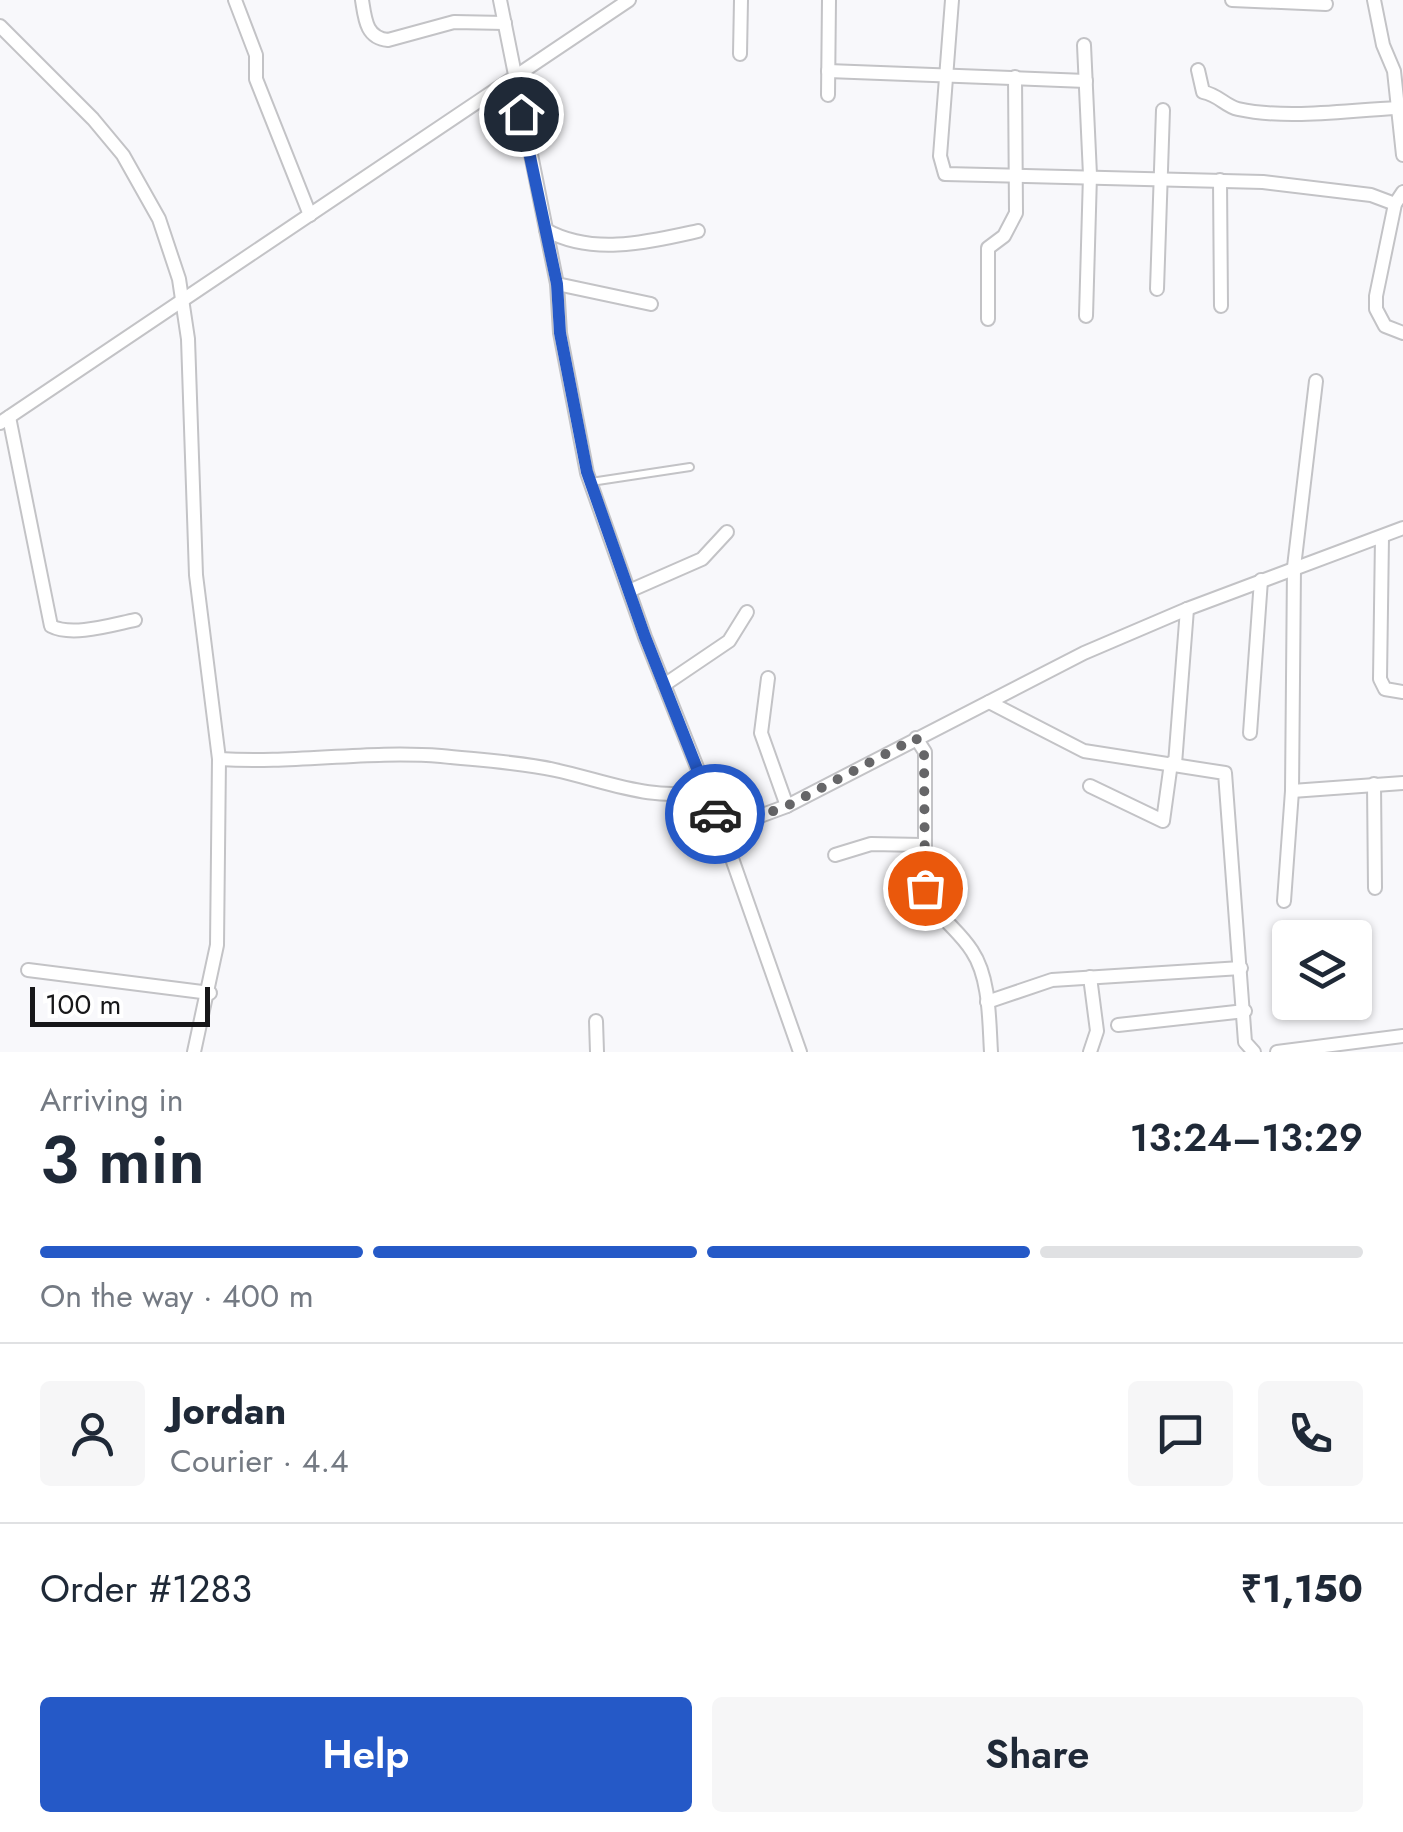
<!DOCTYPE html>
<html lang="en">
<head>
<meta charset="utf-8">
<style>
	body { margin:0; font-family:Jost,sans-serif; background:#f6f6f7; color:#1f2937; height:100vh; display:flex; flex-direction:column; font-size:38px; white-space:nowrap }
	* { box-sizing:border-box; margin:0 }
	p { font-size:32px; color:#747a83 }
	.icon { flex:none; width:55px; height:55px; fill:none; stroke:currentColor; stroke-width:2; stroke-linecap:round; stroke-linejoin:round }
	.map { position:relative; height:1052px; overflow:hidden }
	.sheet { display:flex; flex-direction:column; background:#fff; flex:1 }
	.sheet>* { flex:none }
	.controls { position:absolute; left:1272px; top:920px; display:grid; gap:20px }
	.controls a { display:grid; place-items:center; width:100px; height:100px; border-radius:10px; background:#fff; box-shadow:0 2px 8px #0004; font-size:50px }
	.scale { position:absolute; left:30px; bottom:25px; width:180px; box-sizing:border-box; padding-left:10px; border:5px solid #171719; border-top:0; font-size:28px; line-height:35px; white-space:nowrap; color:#171719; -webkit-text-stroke:8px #fff; paint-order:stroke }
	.pin { position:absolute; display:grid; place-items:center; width:85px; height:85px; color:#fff; margin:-42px; border:5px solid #fff; border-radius:50%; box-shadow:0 2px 10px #0007 }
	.courier { position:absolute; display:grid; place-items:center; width:100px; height:100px; margin:-50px; border:8px solid #2559c7; border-radius:50%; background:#fff; color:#222; box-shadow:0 2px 12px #0007 }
	.overview em { font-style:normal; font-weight:600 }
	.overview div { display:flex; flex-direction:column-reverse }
	.overview { display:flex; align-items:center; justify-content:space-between; height:170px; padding:0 40px }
	h1 { font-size:65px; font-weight:600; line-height:75px }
	.bar { display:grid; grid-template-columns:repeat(4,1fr); gap:15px 10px; align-content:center; height:120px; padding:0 40px }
	.bar i { height:12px; border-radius:8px; background:#e0e1e3 }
	.bar .current { background:#2559c7 }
	.bar p { grid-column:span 4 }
	.line { display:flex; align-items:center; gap:25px; padding:0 40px; border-top:2px solid #e0e1e3 }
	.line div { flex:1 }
	.round { display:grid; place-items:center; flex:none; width:105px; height:105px; border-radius:10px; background:#f6f6f7 }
	.action { display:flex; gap:20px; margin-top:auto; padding:20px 40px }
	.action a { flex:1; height:115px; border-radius:10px; background:#2559c7; color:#fff; font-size:40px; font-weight:600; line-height:115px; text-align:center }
	.action a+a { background:#f6f6f7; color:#1f2937 }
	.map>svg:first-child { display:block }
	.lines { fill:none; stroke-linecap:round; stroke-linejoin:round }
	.service-casing { stroke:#c3c3c6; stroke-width:10 }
	.minor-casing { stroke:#c3c3c6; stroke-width:16 }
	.service { stroke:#fff; stroke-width:6 }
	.minor { stroke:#fff; stroke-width:12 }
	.done { stroke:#666668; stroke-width:10; stroke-dasharray:0 18 }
	.route { stroke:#2559c7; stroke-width:12 }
</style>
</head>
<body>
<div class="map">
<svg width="1403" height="1052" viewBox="0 0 1403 1052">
	<rect width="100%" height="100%" fill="#f8f8fb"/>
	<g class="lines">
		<!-- service casing -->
		<g class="service-casing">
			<polyline id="service" points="591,482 690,467"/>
		</g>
		<!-- minor casing -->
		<g class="minor-casing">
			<g id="minor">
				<polyline points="235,0 256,55 256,79 310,215"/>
				<path d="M362 0C365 19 366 38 388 40L454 22 505 23"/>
				<polyline points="500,0 557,284 560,333 587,473 645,637 722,830 800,1052"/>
				<polyline points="952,0 940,156 945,174 1263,182 1371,195 1395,204"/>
				<polyline points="1232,0 1326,4"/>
				<polyline points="1374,0 1383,45 1394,71 1403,155"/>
				<polyline points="0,26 93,119 123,155 159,219 179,279 188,339 196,575 219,759 217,945 194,1052"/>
				<polyline points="1084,45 1090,175 1086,316"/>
				<polyline points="740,54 741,0"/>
				<path d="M1198 70 1203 92C1219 95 1225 106 1238 109 1289 120 1347 110 1398 108"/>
				<polyline points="828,71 1086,81"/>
				<polyline points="828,95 829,0"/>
				<polyline points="1220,180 1221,306"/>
				<polyline points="1403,192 1395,204 1376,296 1376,309 1385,326 1403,333"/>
				<path d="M546 230C593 256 648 242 698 231"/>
				<polyline points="557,284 651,304"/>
				<polyline points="1157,289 1163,110"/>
				<polyline points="988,319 988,248 1004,236 1016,213 1015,77"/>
				<path d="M9 417 51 626C72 637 111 625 135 620"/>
				<polyline points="0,423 629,0"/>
				<polyline points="1382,537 1380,679 1385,689 1403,692"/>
				<polyline points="629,591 702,559 727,532"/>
				<polyline points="768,678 761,733 787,806"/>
				<polyline points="664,685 729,641 747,612"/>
				<polyline points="989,702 1084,751 1225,773 1245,1042 1254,1052"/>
				<polyline points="1250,733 1261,580"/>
				<path d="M916 738 925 752V888C934 916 957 927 972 951 990 978 989 1020 991 1052"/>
				<path d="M219 759C293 764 367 750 441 756 479 760 519 762 555 770 606 781 654 803 705 790"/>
				<polyline points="1175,764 1187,609"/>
				<polyline points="1374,784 1375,888"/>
				<polyline points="1090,786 1163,821 1171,763"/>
				<polyline points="1292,791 1403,783"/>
				<polyline points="722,830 787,806 1084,653 1187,609 1403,528"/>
				<polyline points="835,855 871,844 922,845"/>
				<polyline points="1284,901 1292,791 1294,567 1316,381"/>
				<polyline points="28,970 210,993"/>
				<polyline points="1090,977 1097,1031 1090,1052"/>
				<polyline points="987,1002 1052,980 1241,968"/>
				<polyline points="596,1021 597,1052"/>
				<polyline points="1118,1025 1245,1011"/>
				<polyline points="1277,1052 1403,1036"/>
			</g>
		</g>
		<!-- service -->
		<use href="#service" class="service"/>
		<!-- minor -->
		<use href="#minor" class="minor"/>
	</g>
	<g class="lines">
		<!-- done -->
		<polyline class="done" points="715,814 722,830 787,806 916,738 924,752 925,888"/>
		<!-- route -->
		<polyline class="route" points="521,114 557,284 560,333 587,472 645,637 715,814"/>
	</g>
</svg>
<div class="controls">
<a><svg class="icon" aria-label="layers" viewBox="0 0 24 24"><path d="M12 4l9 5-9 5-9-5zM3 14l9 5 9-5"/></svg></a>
</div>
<div class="scale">100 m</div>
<div class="pin" style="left:925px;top:888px;background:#ea580c"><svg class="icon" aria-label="bag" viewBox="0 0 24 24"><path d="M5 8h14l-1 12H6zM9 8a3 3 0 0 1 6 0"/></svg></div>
<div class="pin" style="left:521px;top:114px;background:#1f2937"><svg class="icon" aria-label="home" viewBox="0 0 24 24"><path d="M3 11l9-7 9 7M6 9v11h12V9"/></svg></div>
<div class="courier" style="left:715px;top:814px"><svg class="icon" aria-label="car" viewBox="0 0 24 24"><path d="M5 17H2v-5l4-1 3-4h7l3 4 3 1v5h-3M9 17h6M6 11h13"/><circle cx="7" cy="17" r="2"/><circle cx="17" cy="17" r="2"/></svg></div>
</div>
<section class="sheet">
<div class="overview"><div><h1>3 min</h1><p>Arriving in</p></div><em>13:24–13:29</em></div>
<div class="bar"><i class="current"></i><i class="current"></i><i class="current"></i><i></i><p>On the way · 400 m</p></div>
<div class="line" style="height:180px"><a class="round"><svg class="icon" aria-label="person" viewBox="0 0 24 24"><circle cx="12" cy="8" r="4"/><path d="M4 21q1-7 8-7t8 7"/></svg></a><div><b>Jordan</b><p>Courier · 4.4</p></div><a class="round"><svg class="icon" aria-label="chat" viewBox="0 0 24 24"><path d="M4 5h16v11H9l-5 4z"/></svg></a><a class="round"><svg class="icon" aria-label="phone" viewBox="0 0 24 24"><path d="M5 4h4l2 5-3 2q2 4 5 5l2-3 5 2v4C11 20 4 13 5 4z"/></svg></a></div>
<div class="line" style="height:130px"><div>Order #1283</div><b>₹1,150</b></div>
<div class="action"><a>Help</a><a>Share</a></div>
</section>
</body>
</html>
